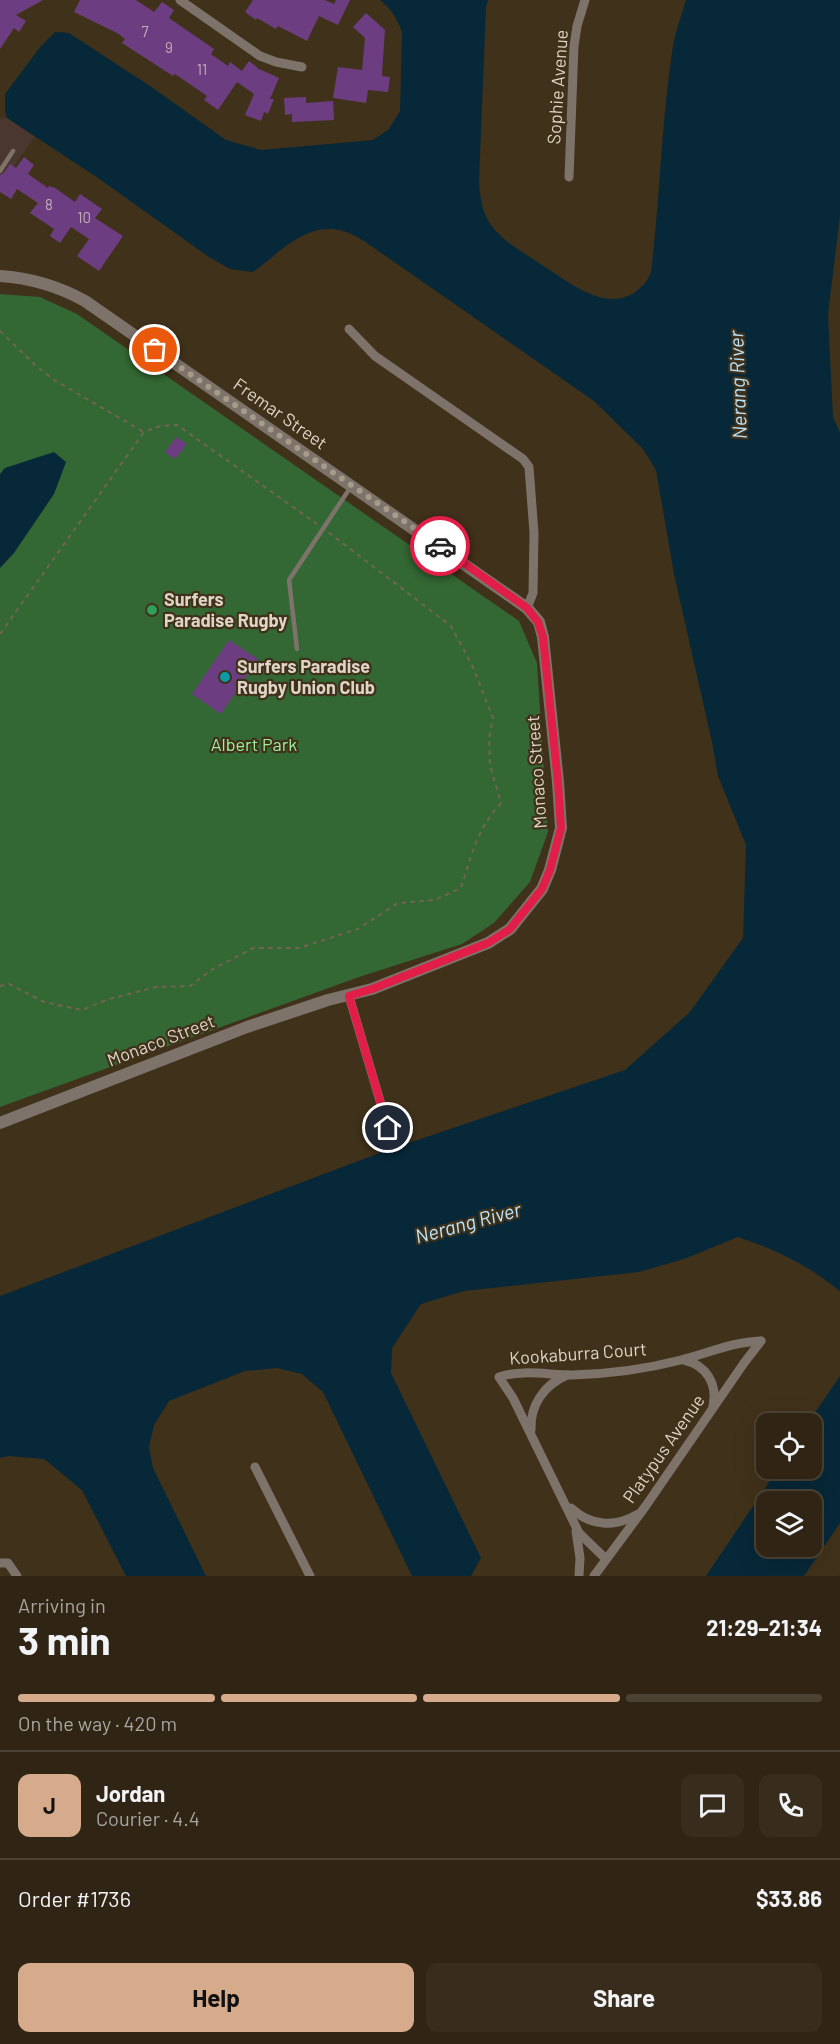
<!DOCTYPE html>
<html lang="en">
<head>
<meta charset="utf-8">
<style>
	body { margin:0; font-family:Barlow,sans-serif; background:#382d1d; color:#f1f3f6; height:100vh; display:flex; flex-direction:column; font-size:22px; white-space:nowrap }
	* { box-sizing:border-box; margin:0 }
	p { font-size:20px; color:#a8a5a0 }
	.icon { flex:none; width:33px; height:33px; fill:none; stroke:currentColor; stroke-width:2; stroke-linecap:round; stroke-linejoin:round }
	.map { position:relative; height:1576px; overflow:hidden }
	.drawer { display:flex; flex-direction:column; background:#302514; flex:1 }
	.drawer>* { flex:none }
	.buttons { position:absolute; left:756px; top:1413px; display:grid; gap:12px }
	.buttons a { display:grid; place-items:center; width:66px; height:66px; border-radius:12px; background:#302514; box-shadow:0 6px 24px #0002,0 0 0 2px #4b4234; font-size:30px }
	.pin { position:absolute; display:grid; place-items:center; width:51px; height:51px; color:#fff; margin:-26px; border:3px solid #fff; border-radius:50%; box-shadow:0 2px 6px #0007 }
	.courier { position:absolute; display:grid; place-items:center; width:60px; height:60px; margin:-30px; border:4px solid #e11d48; border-radius:50%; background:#fff; color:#222; box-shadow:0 2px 8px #0007 }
	.headline em { font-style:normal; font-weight:700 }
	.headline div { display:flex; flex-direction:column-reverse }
	.headline { display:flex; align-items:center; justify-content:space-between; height:102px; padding:0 18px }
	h1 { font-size:39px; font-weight:700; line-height:45px }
	.bar { display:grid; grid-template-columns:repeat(4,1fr); gap:9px 6px; align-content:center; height:72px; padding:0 18px }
	.bar i { height:8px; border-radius:4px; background:#4b4234 }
	.bar .active { background:#d6ab8b }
	.bar p { grid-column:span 4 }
	.line { display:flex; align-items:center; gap:15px; padding:0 18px; border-top:2px solid #4b4234 }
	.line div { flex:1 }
	.round { display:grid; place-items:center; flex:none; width:63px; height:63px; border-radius:12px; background:#382d1d }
	.action { display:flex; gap:12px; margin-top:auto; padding:12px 18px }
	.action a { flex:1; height:69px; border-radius:12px; background:#d6ab8b; color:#111; font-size:24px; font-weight:700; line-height:69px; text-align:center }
	.action a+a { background:#382d1d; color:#f1f3f6 }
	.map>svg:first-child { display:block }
	.education { fill:#4a372f }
	.green { fill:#336733 }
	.water { fill:#072838; fill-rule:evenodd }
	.building { fill:#6c3e81 }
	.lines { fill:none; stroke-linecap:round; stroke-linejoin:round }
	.path { stroke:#726550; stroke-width:2; stroke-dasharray:4.5 4.5; stroke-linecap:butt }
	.service { stroke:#7d736a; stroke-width:4.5 }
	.minor { stroke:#7d736a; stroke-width:9 }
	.tertiary { stroke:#7d736a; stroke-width:12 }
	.done { stroke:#a79c8a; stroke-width:6; stroke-dasharray:0 10.8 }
	.route { stroke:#e11d48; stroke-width:8 }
	.leisure-dot { fill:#2e9e5b; stroke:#40311a; stroke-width:2 }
	.culture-dot { fill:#0f9aa8; stroke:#40311a; stroke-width:2 }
	.labels { text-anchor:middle; stroke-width:4.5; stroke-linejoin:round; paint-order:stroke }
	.number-label { font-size:15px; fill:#c2afb6 }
	.street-label { font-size:18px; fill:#ded5c7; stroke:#40311a }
	.poi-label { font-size:18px; font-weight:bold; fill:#ded5c7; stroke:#40311a; text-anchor:start }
	.park-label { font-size:18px; fill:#9af198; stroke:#40311a }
	.water-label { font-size:20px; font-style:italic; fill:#b7e4fe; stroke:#40311a }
</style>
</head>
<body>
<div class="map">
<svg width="840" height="1576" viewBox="0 0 840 1576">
	<rect width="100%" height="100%" fill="#40311a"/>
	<!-- education -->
	<polygon class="education" points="7,118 35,136 0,187 0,119"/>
	<!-- green -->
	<polygon class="green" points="0,294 40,297 77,314 519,621 537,663 548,832 530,882 494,923 462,944 359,977 0,1107"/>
	<!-- water -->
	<g class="water">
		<path d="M380 0H488L486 7 479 181C480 197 482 213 491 225 504 243 525 253 542 265 568 281 603 312 634 293 642 287 648 281 651 272 660 199 661 126 672 53 674 35 681 17 686 0H840V216L828 314 833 417 840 433V1291C806 1264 779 1251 738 1237L684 1259 639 1272 464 1291 421 1304 392 1348 391 1373 481 1558 471 1576H412L323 1392 302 1374 277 1368 245 1371 169 1401 154 1425 149 1447 153 1468 206 1576H126L82 1490 44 1459 9 1456 0 1458V1296L385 1151 625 1070 690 1012 743 938 746 845 718 776 712 742 674 574 656 470 643 449 594 401 364 241C357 237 350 233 343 231 306 221 280 253 253 272L230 269 209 257 98 178 7 118 5 112V94L41 46 55 32 69 33 153 88 226 140 261 150 373 140 389 129 400 111 402 32C397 19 392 9 380 0Z"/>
		<polygon points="54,452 66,462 54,494 14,553 0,568 0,474 5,468"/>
		<path d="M840 1376V1523L804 1576H706L778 1469 812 1468V1424L808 1423ZM766 1502H812V1546H766Z"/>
	</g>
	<!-- building -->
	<g class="building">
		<polygon points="0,0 43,0 16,15 26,21 19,32 14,28 0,49"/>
		<polygon points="80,0 136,0 154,12 162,2 174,10 169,18 214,49 211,54 228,66 230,62 242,71 249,61 257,67 257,68 279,78 270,99 274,99 268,114 264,112 261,121 245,115 254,94 237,82 218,110 204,100 207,96 175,74 173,76 122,43 125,39 117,33 74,12"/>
		<polygon points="253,0 325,0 334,4 336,0 350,0 338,25 319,16 307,41 278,26 276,29 257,18 256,20 245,12"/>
		<polygon points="366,13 385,30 382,73 382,76 390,77 388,92 368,90 366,103 333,98 338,67 362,70 365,38 353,27"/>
		<polygon points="306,97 306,103 333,101 334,120 292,122 292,114 285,115 284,98"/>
		<polygon points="24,157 34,165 28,174 48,188 49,186 55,188 75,202 80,194 102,209 95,218 123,236 99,271 77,256 89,239 71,227 60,243 50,236 54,229 30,213 38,203 17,189 11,199 0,192 0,175 4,173 10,164 16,168"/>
		<polygon points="176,437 187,444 175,459 165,452"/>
		<polygon points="229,640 258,659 221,714 192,694"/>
	</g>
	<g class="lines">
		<!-- path -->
		<g class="path">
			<polyline points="0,331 35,365 54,380 144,432"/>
			<polyline points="0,634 144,432 160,426 177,425 317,524"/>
			<path d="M0 986 9 984 44 1002 82 1010 109 999 156 987 190 986 213 969 253 948H299L358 929 398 903 435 900 461 888C472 854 477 829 501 803L490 765 489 738 493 718 472 665 451 626 328 532"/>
		</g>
		<!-- service -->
		<g class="service">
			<polyline points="0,171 13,151"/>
			<polyline points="297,649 289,580 350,488"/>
		</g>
		<!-- minor -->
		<g class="minor">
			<polyline points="180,0 260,56 276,62 302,67"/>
			<polyline points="569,177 574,46 577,26 585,0"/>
			<polyline points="349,329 375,356 523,459 529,467 534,533 533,593 527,608"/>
			<polyline points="349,996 388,1128"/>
			<path d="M684 1360C706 1365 718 1384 713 1406"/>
			<path d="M531 1430C530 1405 544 1385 567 1375"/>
			<polyline points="255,1467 310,1576"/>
			<path d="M571 1508C590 1526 615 1528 638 1514"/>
			<polyline points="576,1531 580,1558 579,1576"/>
			<path d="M606 1559 579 1533 513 1398 499 1377C523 1369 548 1375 572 1375 609 1374 646 1369 681 1360 709 1353 732 1342 761 1341"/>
			<polyline points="0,1563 8,1563 17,1576"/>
			<polyline points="594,1576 645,1507 744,1363 761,1341"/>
		</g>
		<!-- tertiary -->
		<path class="tertiary" d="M0 276C31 278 58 286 85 301L527 608 539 622 543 637 558 782 561 828 550 870 542 889 510 929 488 943 372 989 328 1000 247 1027 0 1123"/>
	</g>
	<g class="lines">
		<!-- done -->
		<polyline class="done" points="155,350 440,546"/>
		<!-- route -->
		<polyline class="route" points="388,1128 349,996 372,989 488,943 510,929 542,889 550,870 561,828 558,782 543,637 538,622 527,608 440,546"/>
	</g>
	<!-- markers -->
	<circle class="leisure-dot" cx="152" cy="610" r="6"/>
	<circle class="culture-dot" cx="225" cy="677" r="6"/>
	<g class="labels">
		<!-- number labels -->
		<g class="number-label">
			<text x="145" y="37">7</text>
			<text x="169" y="53">9</text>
			<text x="202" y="75">11</text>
			<text x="49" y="210">8</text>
			<text x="84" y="223">10</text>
		</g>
		<!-- street labels -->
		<g class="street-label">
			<text transform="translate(558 87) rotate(-86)" y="6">Sophie Avenue</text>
			<text transform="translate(280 414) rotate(35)" y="6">Fremar Street</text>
			<text transform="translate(537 772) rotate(-94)" y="6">Monaco Street</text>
			<text transform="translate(161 1041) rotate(-21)" y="6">Monaco Street</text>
			<text transform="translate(578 1354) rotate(-4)" y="6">Kookaburra Court</text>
			<text transform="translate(664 1449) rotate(-55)" y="6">Platypus Avenue</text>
		</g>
		<!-- poi labels -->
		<g class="poi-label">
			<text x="164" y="606">Surfers<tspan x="164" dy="21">Paradise Rugby</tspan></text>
			<text x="237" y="673">Surfers Paradise<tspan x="237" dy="21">Rugby Union Club</tspan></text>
		</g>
		<!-- park labels -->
		<g class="park-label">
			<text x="254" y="751">Albert Park</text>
		</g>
		<!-- water labels -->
		<g class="water-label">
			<text transform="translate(738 385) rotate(-92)" y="7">Nerang River</text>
			<text transform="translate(468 1223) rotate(-15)" y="7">Nerang River</text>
		</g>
	</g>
</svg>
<div class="buttons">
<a><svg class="icon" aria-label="locate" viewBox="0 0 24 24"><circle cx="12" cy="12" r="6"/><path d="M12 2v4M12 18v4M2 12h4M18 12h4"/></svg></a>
<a><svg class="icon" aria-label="layers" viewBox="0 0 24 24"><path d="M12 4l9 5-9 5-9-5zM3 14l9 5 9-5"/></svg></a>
</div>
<div class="pin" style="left:155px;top:350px;background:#ea580c"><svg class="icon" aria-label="bag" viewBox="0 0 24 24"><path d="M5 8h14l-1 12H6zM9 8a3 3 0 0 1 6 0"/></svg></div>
<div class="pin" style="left:388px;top:1128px;background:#1f2937"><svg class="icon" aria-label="home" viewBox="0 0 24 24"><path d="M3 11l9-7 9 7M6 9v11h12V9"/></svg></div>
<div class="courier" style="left:440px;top:546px"><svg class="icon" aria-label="car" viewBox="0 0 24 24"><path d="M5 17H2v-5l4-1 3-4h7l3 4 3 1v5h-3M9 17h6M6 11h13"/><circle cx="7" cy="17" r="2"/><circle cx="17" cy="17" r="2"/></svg></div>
</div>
<section class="drawer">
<div class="headline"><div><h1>3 min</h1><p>Arriving in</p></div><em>21:29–21:34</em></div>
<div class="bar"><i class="active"></i><i class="active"></i><i class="active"></i><i></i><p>On the way · 420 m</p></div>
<div class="line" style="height:108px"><b class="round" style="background:#d6ab8b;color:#111">J</b><div><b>Jordan</b><p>Courier · 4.4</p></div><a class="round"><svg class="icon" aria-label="chat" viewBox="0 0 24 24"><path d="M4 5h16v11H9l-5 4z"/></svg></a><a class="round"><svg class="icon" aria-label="phone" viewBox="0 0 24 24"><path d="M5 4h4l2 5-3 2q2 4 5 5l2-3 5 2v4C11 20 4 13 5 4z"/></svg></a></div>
<div class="line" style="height:78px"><div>Order #1736</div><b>$33.86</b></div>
<div class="action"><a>Help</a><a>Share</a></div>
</section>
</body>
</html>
